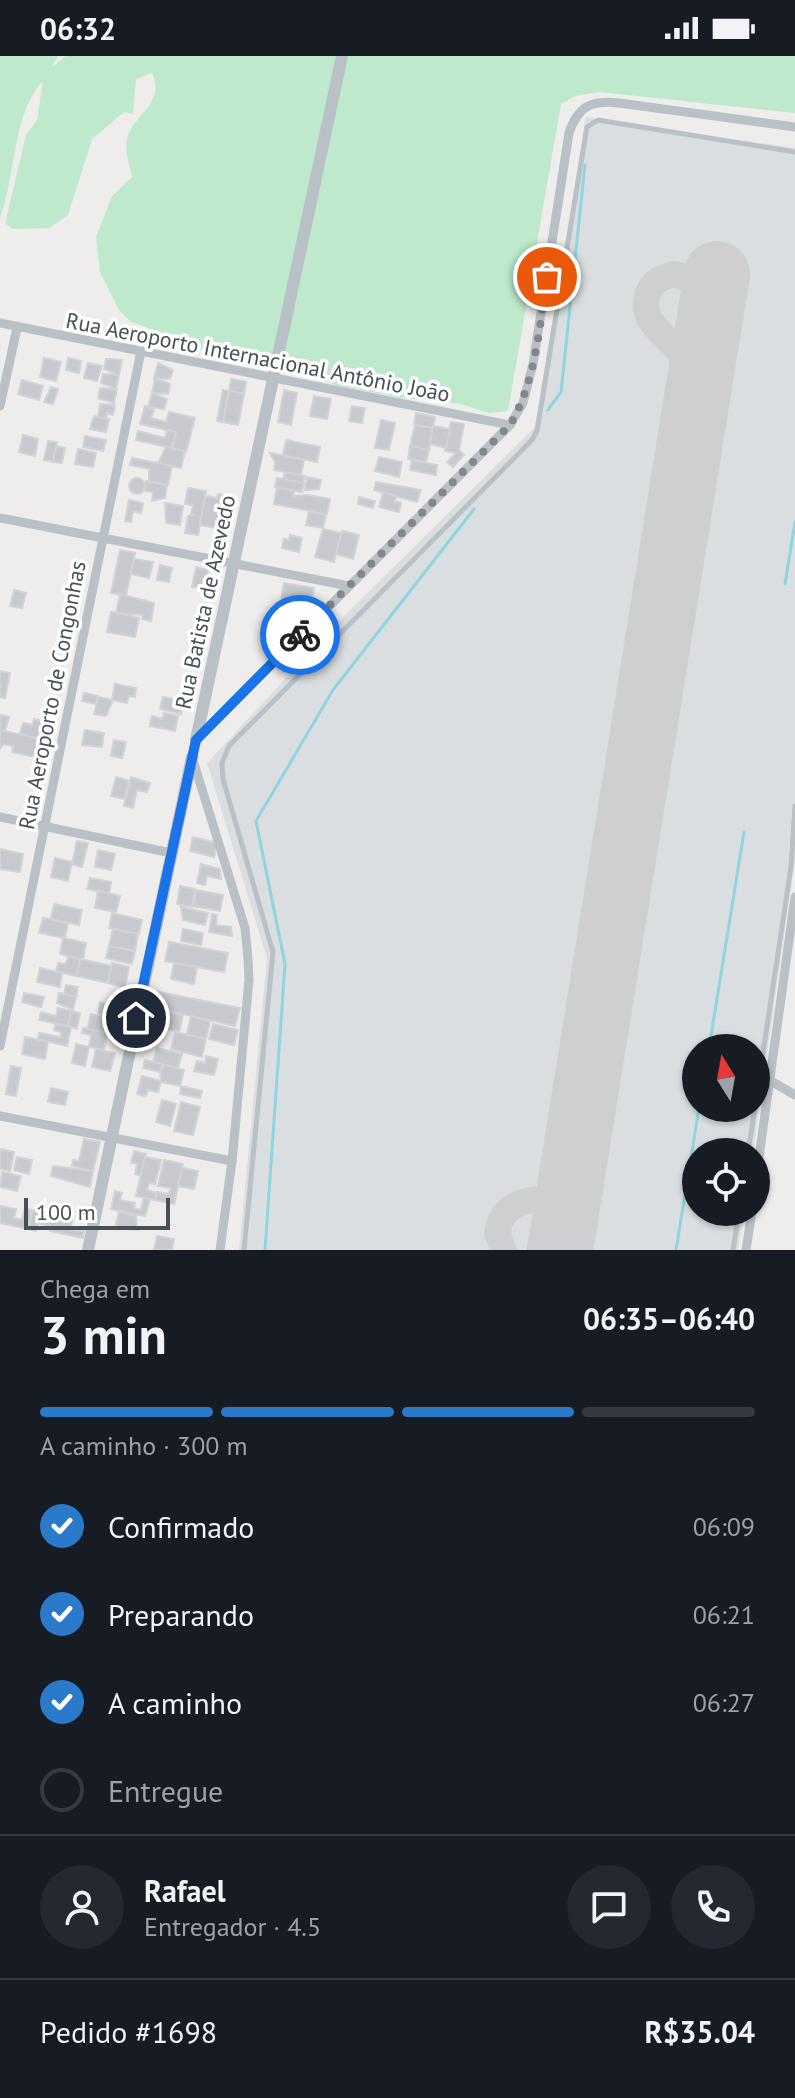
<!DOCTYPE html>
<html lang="pt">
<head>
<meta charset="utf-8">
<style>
	body { margin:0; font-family:"PT Sans",sans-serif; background:#242831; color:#f1f3f6; height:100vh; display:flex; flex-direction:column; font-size:30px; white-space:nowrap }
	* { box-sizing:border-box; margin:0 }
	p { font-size:26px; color:#9ea1a6 }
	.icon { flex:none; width:44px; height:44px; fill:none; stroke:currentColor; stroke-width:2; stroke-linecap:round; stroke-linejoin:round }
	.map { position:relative; height:1194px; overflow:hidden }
	.details { display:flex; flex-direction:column; background:#171b24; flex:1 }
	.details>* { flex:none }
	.needle { width:52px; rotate:349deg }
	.tools { position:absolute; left:682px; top:978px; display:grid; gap:16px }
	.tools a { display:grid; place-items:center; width:88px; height:88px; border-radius:50%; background:#171b24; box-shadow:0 2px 6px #0004; font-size:40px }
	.scale { position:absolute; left:24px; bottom:20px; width:146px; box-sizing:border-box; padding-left:8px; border:4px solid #465057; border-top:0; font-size:22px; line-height:28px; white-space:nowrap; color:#465057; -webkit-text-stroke:6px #fff; paint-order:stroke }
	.pin { position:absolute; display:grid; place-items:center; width:68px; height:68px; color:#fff; margin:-34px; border:4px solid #fff; border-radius:50%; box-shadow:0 2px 8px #0007 }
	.courier { position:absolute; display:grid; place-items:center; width:80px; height:80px; margin:-40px; border:6px solid #1a73e8; border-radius:50%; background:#fff; color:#222; box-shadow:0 2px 10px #0007 }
	.summary em { font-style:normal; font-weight:700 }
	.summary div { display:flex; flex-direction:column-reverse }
	.summary { display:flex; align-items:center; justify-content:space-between; height:136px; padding:0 40px }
	h1 { font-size:52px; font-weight:700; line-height:60px }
	.bar { display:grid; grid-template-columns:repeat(4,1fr); gap:12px 8px; align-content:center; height:96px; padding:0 40px }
	.bar i { height:10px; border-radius:6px; background:#363941 }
	.bar .selected { background:#2b7aca }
	.bar p { grid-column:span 4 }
	.line { display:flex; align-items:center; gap:20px; padding:0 40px; border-top:2px solid #363941 }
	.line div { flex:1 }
	.round { display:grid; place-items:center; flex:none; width:84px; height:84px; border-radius:42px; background:#242831 }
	ol { padding:0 40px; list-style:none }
	li { display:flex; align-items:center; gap:24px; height:88px }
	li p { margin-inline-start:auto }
	li .icon { padding:8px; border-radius:50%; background:#2b7aca; color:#fff; stroke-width:4 }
	li:last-child { color:#9ea1a6 }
	li i { width:44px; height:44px; border:4px solid #363941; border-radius:50% }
	.status { display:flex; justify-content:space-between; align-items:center; height:56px; padding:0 40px; background:#171b24; direction:ltr }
	.status svg { height:22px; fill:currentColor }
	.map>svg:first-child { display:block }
	.airport { fill:#dbdee0; fill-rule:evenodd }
	.green { fill:#bee9cc }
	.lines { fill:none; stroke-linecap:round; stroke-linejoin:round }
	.stream { stroke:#8fd5e1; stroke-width:3 }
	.taxiway { stroke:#cfcfd1; stroke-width:26 }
	.runway { stroke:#cfcfd1; stroke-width:66 }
	.building { fill:#c7c9ce; stroke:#d1d3d7; stroke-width:2 }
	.service { stroke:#b9c1c7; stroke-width:5 }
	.minor { stroke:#b9c1c7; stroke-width:9 }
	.tertiary { stroke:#b9c1c7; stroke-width:12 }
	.done { stroke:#81878b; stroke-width:8; stroke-dasharray:0 14.4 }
	.route { stroke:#1a73e8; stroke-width:10 }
	.labels { text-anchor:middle; stroke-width:7; stroke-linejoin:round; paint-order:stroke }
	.street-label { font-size:22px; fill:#465057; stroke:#fff }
</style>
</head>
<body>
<div class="status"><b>06:32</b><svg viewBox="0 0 49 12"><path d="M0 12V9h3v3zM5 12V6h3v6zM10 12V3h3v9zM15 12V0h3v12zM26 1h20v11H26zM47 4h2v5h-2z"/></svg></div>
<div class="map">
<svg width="795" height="1194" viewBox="0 0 795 1194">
	<rect width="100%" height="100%" fill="#efecec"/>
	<!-- airport -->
	<path class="airport" d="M586 61 795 92V803L753 1096H696V1156H744L738 1194H239L267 902 207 707 338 566 535 371ZM696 992H756V1052H696Z"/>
	<!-- green -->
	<path class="green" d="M0 0H58L52 11 66 0H795V57L600 36 575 40 561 48 508 355 489 357 461 348 397 341 335 329 277 308 208 296 130 265 119 254 100 216 96 181 112 140 132 121C130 109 124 95 127 83 133 58 166 48 152 17L136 23 133 58 124 56 92 83 68 159 49 172 13 173 6 168 7 159 26 79 37 64 43 25C12 58 16 120 0 162Z"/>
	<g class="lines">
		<!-- stream -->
		<g class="stream">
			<polyline points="548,354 561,336 585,109"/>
			<polyline points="785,528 795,466"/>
			<polyline points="709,992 744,776"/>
			<polyline points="265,1194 285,908 256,765 333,634 474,453"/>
			<polyline points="676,1194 699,1052"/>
		</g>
		<!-- taxiway -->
		<g class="taxiway">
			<path d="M696 347C692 331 689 313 680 298 666 276 636 266 649 235 654 224 663 221 674 218L715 228"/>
			<path d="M504 1194 497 1176C505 1139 537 1143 568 1143"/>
		</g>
		<!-- runway -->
		<polyline class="runway" points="560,1194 717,218"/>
	</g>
	<!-- building -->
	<g class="building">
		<polygon points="44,302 61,306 56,325 40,321"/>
		<polygon points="68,302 81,305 79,317 66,314"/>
		<polygon points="106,303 122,304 119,319 104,313"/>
		<polygon points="88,307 102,310 97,325 84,322"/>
		<polygon points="158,307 173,314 170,323 154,322"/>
		<polygon points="103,318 119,319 116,333 101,327"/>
		<polygon points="155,322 170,328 168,338 152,337"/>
		<polygon points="231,323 246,326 244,338 229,335"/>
		<polygon points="22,324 43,330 39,344 18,338"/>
		<polygon points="51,331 58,333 53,348 44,346"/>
		<polygon points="100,332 117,333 114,347 98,342"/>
		<polygon points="223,334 229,335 223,366 217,365"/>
		<polygon points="284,334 297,337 291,369 278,366"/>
		<polygon points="229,335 244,338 238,369 223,366"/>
		<polygon points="152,337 167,343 164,353 148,351"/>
		<polygon points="314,340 331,343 327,363 310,360"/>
		<polygon points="100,348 115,349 113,359 107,357 106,363 98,361"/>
		<polygon points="145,350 154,353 151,362 166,366 169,356 195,362 186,396 172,392 176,376 140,368"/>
		<polygon points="352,350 365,352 362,367 349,365"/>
		<polygon points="416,357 435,361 433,372 414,368"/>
		<polygon points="94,360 109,363 106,376 90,373"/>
		<polygon points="381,364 395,367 389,394 375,392"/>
		<polygon points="451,366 464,368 459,394 464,399 453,411 447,406 456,397 445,395"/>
		<polygon points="415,369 433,372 429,394 410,390"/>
		<polygon points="433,370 450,373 446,392 430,388"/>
		<polygon points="167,374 176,376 172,392 136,384 138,375 165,382"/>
		<polygon points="23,379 38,383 35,400 19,396"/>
		<polygon points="85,380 106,384 103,395 83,391"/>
		<polygon points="286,384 320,391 317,406 283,399"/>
		<polygon points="48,385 57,386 53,406 44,404"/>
		<polygon points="56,390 65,392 62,407 53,406"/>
		<polygon points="410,390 429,394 426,406 408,403"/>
		<polygon points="166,391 185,395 181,412 158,407"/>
		<polygon points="78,393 96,397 93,411 75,408"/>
		<polygon points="270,397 304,404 301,419 274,414 275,406"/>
		<polygon points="379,401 402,406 399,421 375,415"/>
		<polygon points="132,402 172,410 168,429 149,425 149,413 130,409"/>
		<polygon points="412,404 437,409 436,419 410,414"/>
		<polygon points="285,416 305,420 303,427 283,423"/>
		<polygon points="307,421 321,424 319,433 305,434"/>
		<circle cx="137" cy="430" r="8"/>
		<polygon points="277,422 304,427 302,436 275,431"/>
		<polygon points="146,425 167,429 165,442 152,445 153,436 145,435"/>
		<polygon points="376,426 421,434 417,446 374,434"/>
		<polygon points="277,431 294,435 293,440 307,439 330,443 327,458 274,448"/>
		<polygon points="188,432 206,435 198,479 185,477 188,460 195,459 191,458 193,449 185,448"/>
		<polygon points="383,436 396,440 395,445 401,447 399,456 379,451"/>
		<polygon points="218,438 226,439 220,473 200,469 205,440 217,442"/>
		<polygon points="359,441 375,445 373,452 358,448"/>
		<polygon points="129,444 143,447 141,457 133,455 131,466 125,465"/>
		<polygon points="165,447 183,450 180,469 166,467"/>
		<polygon points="309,455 326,459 323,472 306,469"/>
		<polygon points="323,473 341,477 334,506 315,501"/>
		<polygon points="342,475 359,479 353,503 336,498"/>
		<polygon points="290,479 302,482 299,496 282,492 284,483 289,484"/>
		<polygon points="120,494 135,497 126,540 111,537"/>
		<polygon points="134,503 153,506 149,522 131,518"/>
		<polygon points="160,509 172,512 169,526 157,524"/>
		<polygon points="196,511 208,514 205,533 192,531"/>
		<polygon points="284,527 314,532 312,543 297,540 296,544 302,545 298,564 293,563 292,569 277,566"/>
		<polygon points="14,534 26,537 22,552 10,550"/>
		<polygon points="120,538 154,547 151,565 142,563 143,559 116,557"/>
		<polygon points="111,556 139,562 135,581 107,576"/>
		<polygon points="0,615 10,617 5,642 0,641"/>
		<polygon points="115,628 136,632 135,641 129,640 127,647 112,644"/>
		<polygon points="84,637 98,640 96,648 82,645"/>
		<polygon points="98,641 113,644 106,660 94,658"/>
		<polygon points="163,641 184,645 181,658 160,653"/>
		<polygon points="164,657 178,660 175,675 150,670 152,660 162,663"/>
		<polygon points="1,659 9,661 5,675 0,674"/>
		<polygon points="34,663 44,665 40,683 20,678 23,667 32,669"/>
		<polygon points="0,674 44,684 40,702 12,696 13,690 3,688 0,693"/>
		<polygon points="85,674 104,677 102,691 82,689"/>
		<polygon points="114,684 126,686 122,702 111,700"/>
		<polygon points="116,721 129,725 124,743 111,740"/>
		<polygon points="131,721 150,727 147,736 137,734 133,752 124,750"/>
		<polygon points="193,781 217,787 214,801 190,795"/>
		<polygon points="77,785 88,787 82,811 72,808"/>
		<polygon points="0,793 23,798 20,816 0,813"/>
		<polygon points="98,794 115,798 111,814 95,811"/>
		<polygon points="55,802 72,806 68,825 51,821"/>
		<polygon points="201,808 220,813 221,823 207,820 205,829 197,827"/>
		<polygon points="90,822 111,826 109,837 87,833"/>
		<polygon points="180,830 195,833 192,851 177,848"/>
		<polygon points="196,834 223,839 220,855 193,850"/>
		<polygon points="98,835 120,840 116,856 95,852"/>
		<polygon points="54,848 82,854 79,869 51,863"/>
		<polygon points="181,851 208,857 205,869 183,864"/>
		<polygon points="112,857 142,864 139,878 109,872"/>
		<polygon points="212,858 217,859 216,869 231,871 232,880 209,876"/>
		<polygon points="43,862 68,867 65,882 39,877"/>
		<polygon points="113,873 138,878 135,895 109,890"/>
		<polygon points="183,873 203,877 201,889 181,885"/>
		<polygon points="63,882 86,887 83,903 60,898"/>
		<polygon points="169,886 228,897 224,916 165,905"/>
		<polygon points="109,890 135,895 132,908 106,902"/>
		<polygon points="68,900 80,903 77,920 56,916 58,907 66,908"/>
		<polygon points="80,903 112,910 108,927 77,920"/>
		<polygon points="112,907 129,911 125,931 108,927"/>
		<polygon points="174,907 197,911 194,928 171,923"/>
		<polygon points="40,912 62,917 60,931 37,926"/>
		<polygon points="66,929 78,931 76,941 64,938"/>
		<polygon points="159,936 240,952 235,970 165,954 166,949 156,947"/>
		<polygon points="24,937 44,941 41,951 22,946"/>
		<polygon points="59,937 76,941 73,954 57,947"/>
		<polygon points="100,946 117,950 114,961 98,957"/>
		<polygon points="58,952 71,955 68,970 39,964 41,956 56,960"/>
		<polygon points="71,955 80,957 77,973 68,970"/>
		<polygon points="166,955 183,959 179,976 162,972"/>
		<polygon points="91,958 120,964 117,979 87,973"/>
		<polygon points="191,960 210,965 206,983 187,978"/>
		<polygon points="55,968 71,971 67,990 38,983 39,977 60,981 61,976 54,974"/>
		<polygon points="213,968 238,974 234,989 209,983"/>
		<polygon points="83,972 107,977 104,994 89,991 91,979 82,977"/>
		<polygon points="175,976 206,983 202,1001 171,993"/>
		<polygon points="25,981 48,986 45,1003 22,998"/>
		<polygon points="76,988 89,991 85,1010 72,1007"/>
		<polygon points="157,992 182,998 178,1012 153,1006"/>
		<polygon points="96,993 115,997 110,1015 92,1011"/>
		<polygon points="206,1000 218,1003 214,1019 194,1015 197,1005 205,1007"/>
		<polygon points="145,1004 162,1008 161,1014 165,1009 184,1014 180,1030 161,1026 160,1016 143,1012"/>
		<polygon points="11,1010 21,1012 16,1040 6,1038"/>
		<polygon points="142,1020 161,1025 158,1036 148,1034 146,1040 137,1038"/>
		<polygon points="181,1030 202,1035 200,1042 180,1038"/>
		<polygon points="51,1032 68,1036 65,1049 48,1046"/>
		<polygon points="162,1044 176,1048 170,1070 156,1066"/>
		<polygon points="181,1046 200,1051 193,1079 174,1075"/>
		<polygon points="84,1083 100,1086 93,1115 72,1110 73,1104 79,1105"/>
		<polygon points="0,1093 14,1096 10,1115 0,1113"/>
		<polygon points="134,1095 146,1098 141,1120 135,1118 137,1108 131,1107"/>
		<polygon points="17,1101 32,1104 29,1118 14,1114"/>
		<polygon points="145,1101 161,1104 155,1128 149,1127 147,1134 157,1137 155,1144 136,1140"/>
		<polygon points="164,1104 183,1108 174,1148 155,1144 157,1136 169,1138 170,1132 158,1130"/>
		<polygon points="53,1110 93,1115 90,1131 51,1120"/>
		<polygon points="182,1112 198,1115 194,1133 178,1130"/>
		<polygon points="2,1116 21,1120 17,1135 0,1131"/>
		<polygon points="115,1135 122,1137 120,1144 135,1147 134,1152 141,1154 144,1142 150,1143 145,1160 111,1153"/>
		<polygon points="0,1150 16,1153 14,1162 22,1164 25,1152 32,1154 28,1173 0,1167"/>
		<polygon points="33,1154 40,1156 39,1163 52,1166 53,1161 72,1164 71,1173 84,1175 83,1182 50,1175 51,1171 38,1167 36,1175 28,1173"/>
		<polygon points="119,1156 136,1160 137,1174 115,1172"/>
		<polygon points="157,1180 174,1183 172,1194 154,1194"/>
	</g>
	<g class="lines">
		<!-- service -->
		<g class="service">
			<polyline points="756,1043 791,811 795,750"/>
			<polyline points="748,1096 755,1052"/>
			<polyline points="244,1194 273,896 223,723 222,707 229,690 532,384 537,375 587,71 598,64 795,96"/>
			<polyline points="733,1194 739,1156"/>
		</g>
		<!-- minor -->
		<g class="minor">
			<polyline points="0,267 510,369"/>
			<polyline points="0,350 17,272"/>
			<polyline points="0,462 349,530"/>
			<polyline points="0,761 171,797"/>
			<polyline points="0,990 141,295"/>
			<polyline points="769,1024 795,1039"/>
			<polyline points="0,1060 232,1105"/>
			<polyline points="756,1123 795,841"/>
			<path d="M220 1194 232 1105 249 924 248 903 245 872 192 701 196 684 510 369 523 347 533 308 569 77C578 50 591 44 619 47L795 71"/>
			<polyline points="746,1194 752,1156"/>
		</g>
		<!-- tertiary -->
		<g class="tertiary">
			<polyline points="196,684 342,0"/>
			<polyline points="88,1194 192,701"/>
		</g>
	</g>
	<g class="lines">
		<!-- done -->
		<path class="done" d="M300 579 510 369C536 325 539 272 547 221"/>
		<!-- route -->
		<polyline class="route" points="136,962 196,684 300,579"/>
	</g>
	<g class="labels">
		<!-- street labels -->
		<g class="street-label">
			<text transform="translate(258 301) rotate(11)" y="8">Rua Aeroporto Internacional Antônio João</text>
			<text transform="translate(205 546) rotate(-78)" y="8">Rua Batista de Azevedo</text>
			<text transform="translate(52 639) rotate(-79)" y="8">Rua Aeroporto de Congonhas</text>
		</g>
	</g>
</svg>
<div class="tools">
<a><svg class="needle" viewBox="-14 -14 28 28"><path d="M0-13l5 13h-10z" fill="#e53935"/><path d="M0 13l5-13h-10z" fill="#9ea1a6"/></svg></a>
<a><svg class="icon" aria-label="locate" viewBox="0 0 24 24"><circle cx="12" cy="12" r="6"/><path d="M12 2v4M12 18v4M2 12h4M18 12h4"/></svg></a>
</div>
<div class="scale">100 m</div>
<div class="pin" style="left:547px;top:221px;background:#ea580c"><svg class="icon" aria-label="bag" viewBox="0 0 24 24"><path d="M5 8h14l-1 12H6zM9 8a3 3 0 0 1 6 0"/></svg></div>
<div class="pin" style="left:136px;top:962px;background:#1f2937"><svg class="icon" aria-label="home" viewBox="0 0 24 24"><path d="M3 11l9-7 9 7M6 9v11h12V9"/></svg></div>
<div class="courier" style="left:300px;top:579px"><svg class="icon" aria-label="bike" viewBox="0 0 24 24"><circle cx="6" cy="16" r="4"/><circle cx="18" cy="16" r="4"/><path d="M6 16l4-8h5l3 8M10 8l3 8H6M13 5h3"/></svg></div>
</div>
<section class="details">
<div class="summary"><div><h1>3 min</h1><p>Chega em</p></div><em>06:35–06:40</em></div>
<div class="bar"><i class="selected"></i><i class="selected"></i><i class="selected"></i><i></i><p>A caminho · 300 m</p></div>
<ol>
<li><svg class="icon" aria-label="check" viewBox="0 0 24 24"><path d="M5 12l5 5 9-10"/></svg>Confirmado<p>06:09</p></li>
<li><svg class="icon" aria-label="check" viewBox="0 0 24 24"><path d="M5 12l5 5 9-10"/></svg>Preparando<p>06:21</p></li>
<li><svg class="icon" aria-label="check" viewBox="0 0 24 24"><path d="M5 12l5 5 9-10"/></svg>A caminho<p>06:27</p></li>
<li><i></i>Entregue</li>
</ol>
<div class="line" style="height:144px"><a class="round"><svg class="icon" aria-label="person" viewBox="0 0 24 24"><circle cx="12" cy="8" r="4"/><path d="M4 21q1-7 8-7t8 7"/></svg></a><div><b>Rafael</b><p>Entregador · 4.5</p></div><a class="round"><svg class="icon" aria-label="chat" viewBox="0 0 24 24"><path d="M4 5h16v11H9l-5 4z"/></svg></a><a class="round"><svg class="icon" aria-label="phone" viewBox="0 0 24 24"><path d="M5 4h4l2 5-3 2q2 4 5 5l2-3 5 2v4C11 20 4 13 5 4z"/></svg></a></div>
<div class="line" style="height:104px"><div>Pedido #1698</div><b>R$35.04</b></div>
</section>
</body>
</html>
